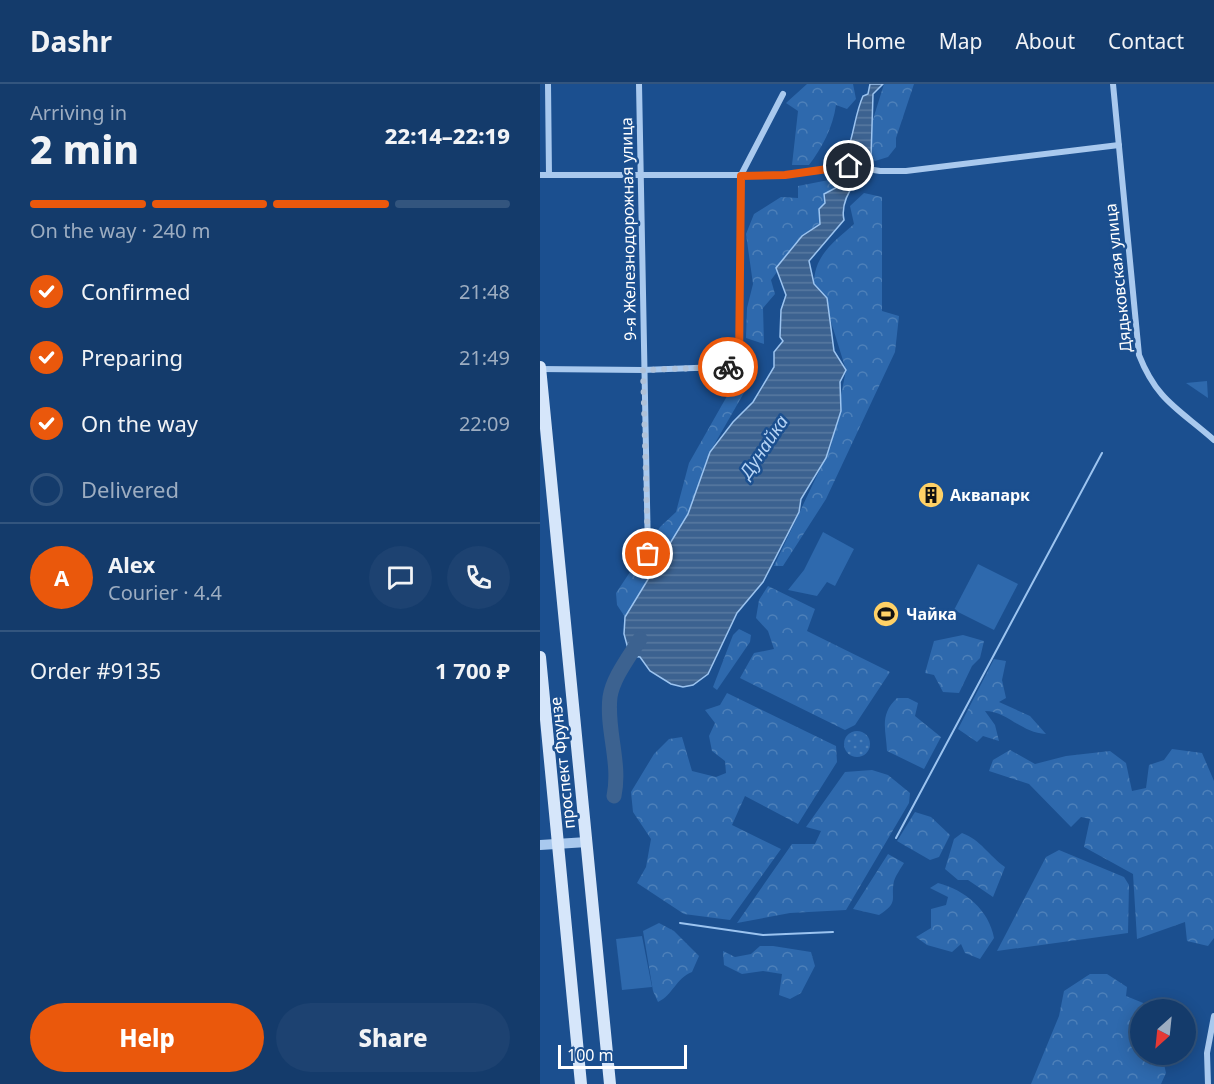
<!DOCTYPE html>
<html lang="en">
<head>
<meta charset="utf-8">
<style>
	body { margin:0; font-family:"Noto Sans",sans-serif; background:#1d4271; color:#f1f3f6; height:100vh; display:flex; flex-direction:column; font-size:22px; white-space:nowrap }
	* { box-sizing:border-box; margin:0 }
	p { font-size:20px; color:#9dadc1 }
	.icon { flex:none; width:33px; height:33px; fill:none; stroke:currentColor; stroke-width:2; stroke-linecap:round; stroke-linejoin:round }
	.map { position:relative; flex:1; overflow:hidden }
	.side { display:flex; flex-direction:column; background:#143b6b; width:540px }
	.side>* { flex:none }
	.needle { width:39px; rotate:207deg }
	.controls { position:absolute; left:590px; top:915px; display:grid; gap:12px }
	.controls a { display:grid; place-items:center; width:66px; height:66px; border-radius:50%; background:#143b6b; box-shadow:0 3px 15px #0003,0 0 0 2px #33557e; font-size:30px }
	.scale { position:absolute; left:18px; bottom:15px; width:129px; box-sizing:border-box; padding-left:6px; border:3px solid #fff; border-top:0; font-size:16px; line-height:21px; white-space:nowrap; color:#fff; -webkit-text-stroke:4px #1b4f8f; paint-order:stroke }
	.pin { position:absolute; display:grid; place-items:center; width:51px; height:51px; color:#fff; margin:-26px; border:3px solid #fff; border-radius:50%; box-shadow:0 2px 6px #0007 }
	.courier { position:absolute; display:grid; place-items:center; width:60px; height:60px; margin:-30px; border:4px solid #ea580c; border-radius:50%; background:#fff; color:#222; box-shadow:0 2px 8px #0007 }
	.summary em { font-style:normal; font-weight:800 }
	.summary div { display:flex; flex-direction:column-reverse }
	.summary { display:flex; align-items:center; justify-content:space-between; height:102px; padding:0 30px }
	h1 { font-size:39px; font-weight:800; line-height:45px }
	.bar { display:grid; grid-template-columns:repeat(4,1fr); gap:9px 6px; align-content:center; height:72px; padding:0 30px }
	.bar i { height:8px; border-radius:4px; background:#33557e }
	.bar .on { background:#ea580c }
	.bar p { grid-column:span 4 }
	.line { display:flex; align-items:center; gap:15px; padding:0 30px; border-top:2px solid #33557e }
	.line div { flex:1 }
	.round { display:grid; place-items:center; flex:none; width:63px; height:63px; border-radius:32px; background:#1d4271 }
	ol { padding:0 30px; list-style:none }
	li { display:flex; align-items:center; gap:18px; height:66px }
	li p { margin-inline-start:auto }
	li .icon { padding:6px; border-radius:50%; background:#ea580c; color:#fff; stroke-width:4 }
	li:last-child { color:#9dadc1 }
	li i { width:33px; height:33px; border:3px solid #33557e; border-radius:50% }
	.cta { display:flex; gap:12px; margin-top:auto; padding:12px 30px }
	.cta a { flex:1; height:69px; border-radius:36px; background:#ea580c; color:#fff; font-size:24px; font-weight:800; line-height:69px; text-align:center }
	.cta a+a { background:#1d4271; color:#f1f3f6 }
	header { display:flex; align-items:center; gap:36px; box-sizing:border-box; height:84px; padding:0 30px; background:#143b6b; border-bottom:2px solid #33557e }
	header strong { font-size:28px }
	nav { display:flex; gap:33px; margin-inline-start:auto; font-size:21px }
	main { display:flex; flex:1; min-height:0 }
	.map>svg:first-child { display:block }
	.grass { fill:url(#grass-dots) }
	.forest { fill:url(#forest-crowns) }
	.green { fill:#2e69ad }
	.water { fill:url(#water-rules); stroke:#9cc4f0; stroke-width:1.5 }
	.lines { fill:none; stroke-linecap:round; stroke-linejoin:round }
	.stream { stroke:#9cc4f0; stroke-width:2 }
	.river { stroke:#3c6290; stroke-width:15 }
	.minor { stroke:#a9c9ee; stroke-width:6 }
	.tertiary { stroke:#a9c9ee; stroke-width:10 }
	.secondary { stroke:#d6e6fa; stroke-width:12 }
	.done { stroke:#afc1d8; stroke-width:6; stroke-dasharray:0 10.8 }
	.route { stroke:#ea580c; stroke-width:8 }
	.labels { text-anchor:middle; stroke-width:5; stroke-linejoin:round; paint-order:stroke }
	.street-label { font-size:16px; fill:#fff; stroke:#1b4f8f }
	.poi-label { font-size:16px; font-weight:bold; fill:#fff; stroke:#1b4f8f; text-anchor:start }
	.water-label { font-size:18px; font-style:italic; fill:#b5d3f5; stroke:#1b4f8f }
</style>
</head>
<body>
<header>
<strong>Dashr</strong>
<nav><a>Home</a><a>Map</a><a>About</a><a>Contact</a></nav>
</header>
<main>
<section class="side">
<div class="summary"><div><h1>2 min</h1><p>Arriving in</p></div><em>22:14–22:19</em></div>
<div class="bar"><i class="on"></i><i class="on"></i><i class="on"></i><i></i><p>On the way · 240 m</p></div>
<ol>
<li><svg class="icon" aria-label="check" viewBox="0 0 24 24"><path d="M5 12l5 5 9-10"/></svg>Confirmed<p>21:48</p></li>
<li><svg class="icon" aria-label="check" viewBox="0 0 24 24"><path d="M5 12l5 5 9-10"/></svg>Preparing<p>21:49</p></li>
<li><svg class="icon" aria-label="check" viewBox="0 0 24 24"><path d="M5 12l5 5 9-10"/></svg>On the way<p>22:09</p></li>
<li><i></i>Delivered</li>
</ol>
<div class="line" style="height:108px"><b class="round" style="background:#ea580c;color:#fff">A</b><div><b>Alex</b><p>Courier · 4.4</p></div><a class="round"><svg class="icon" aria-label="chat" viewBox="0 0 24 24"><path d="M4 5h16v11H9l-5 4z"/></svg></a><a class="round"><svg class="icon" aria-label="phone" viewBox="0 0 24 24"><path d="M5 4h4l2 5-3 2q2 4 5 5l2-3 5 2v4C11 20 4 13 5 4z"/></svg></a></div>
<div class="line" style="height:78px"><div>Order #9135</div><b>1 700 ₽</b></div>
<div class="cta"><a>Help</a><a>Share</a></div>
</section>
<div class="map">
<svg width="674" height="1000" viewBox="0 0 674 1000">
	<defs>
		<pattern id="grass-dots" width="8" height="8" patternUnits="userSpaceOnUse" patternTransform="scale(1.5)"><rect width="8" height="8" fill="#2e69ad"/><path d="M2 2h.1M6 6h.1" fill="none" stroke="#4d80b9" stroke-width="1.8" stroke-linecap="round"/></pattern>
		<pattern id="forest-crowns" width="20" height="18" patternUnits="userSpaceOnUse" patternTransform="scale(1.5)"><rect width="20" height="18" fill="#2e69ad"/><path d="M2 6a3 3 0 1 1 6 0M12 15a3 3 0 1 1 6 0" fill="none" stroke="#4d80b9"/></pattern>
		<pattern id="water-rules" width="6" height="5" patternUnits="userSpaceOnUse" patternTransform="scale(1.5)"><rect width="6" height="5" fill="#3c6290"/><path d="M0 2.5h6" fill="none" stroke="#597aa1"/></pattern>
	</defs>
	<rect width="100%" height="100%" fill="#1b4f8f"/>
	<!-- grass -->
	<circle class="grass" cx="317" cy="660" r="13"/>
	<!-- forest -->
	<g class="forest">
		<path d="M267 0H313L316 15 307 25 296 21C293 43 282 64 269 81H252L258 27 246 19Z"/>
		<polygon points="344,0 374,0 356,54 356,63 348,73 335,77 331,74 330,45"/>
		<polygon points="299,94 299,100 283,123 280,139 262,152 236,184 237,188 231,196 235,210 223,224 224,260 206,254 207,224 213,200 206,150 214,130 241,113 258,114 258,102"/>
		<path d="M324 109 342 113V227L359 232 355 268 286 415 243 482H234L291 362 306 286 287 225V214L274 200C274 171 294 158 314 140L310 122Z"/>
		<polygon points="195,298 205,307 170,368 148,430 85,533 77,521 76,509 120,443 136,428 149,379"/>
		<polygon points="228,502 275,525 267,547 350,588 315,641 305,646 200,594 214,569 234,565 228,547 216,534 219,516"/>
		<polygon points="199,545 211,551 210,558 177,606 173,603 193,551"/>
		<polygon points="423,551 444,557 440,574 432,582 419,609 403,608 394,591 385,589 394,557"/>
		<path d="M454 575 466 577 462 596 466 614 459 618 490 632 506 650C481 649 467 627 445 627L455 641 459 657 443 652 437 658 418 645Z"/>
		<polygon points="187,609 296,662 297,678 258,740 205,712 192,741 241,765 190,836 144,830 97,799 106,783 111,755 93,728 91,708 114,670 129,655 142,653 152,687 176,693 186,689 185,677 172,667 169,652 175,639 165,626 180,621"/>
		<path d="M357 614H368L378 619 375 632 401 653 384 685 347 667C346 645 339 631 357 614Z"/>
		<polygon points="632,665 662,669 674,697 674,854 668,862 647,857 645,838 597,855 593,790 544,763 550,735 541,733 531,743 489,700 449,687 453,676 470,666 495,680 526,672 570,667 586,679 592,707 606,704 609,681 624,676"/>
		<polygon points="332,686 348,691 370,709 369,719 306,826 250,829 197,839 252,760 275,760 281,747 266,743 305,688"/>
		<polygon points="375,728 391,733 410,751 399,773 390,776 357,757"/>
		<path d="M422 749C441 756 448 771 465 783L453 813 428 796H418L405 785 414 755Z"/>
		<polygon points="519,766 584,793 589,801 588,849 457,867 506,773"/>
		<path d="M348 770 364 779C361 784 356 791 354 797 350 815 360 818 339 831L313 825Z"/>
		<path d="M398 799C425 806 449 826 454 854L440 875 425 869 421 860 412 868 387 861 376 853 391 844V825L406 821 408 813 390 804Z"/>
		<path d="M119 839 134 847 159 872 152 888C136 894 133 911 118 918L113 907 103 847Z"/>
		<polygon points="220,862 233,862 271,868 275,882 261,909 250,915 239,911 242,890 223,887 202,890 184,881 183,867 195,873 211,870"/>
		<polygon points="550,890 567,890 587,903 586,912 618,925 600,926 600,970 622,971 626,989 621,1000 491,1000 519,932 524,907"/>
	</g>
	<!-- green -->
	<g class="green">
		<polygon points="667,297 668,314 646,299"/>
		<polygon points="283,448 314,465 295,502 287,498 277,512 248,506 264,486"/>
		<polygon points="438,480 478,500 454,546 414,526"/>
		<polygon points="102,852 112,903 82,906 76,855"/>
	</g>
	<!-- water -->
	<g class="water">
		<path d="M330 0H343L333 10 331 74 316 77 307 68C314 50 315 30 323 12L328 10Z"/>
		<path d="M317 88 323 90 322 96 316 97C308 108 301 123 304 136L269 177 274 200 287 214 294 267 306 286 300 298 301 327 286 374 261 415 259 428 223 498 197 529 168 590 153 601 143 603 131 600 110 587 100 573 90 572 84 550 85 533 148 430 170 368 193 338 213 318 234 283V268L243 257 240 253 241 226 246 211 236 184 262 152 280 140 279 125 285 119 284 110 307 98 311 90Z"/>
	</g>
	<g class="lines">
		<!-- stream -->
		<g class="stream">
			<polyline points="356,754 562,369"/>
			<polyline points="140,839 223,851 293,848"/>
		</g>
		<!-- river -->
		<path class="river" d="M74 712C81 679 66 645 70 613 73 593 90 572 100 555"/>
		<!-- minor -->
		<g class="minor">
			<polyline points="8,0 9,91"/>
			<polyline points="99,0 108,470"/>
			<path d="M573 0 599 271C617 317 639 325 674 356"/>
			<polyline points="0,91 245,91 309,82 340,87 366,87 579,61"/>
			<polyline points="199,282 201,91 243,10"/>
			<polyline points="0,285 103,286 205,282"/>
			<polyline points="668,1000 667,969 674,932"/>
		</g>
		<!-- tertiary -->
		<polyline class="tertiary" points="0,761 47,758"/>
		<!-- secondary -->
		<g class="secondary">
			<polyline points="0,283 70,1000"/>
			<polyline points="0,573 41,1000"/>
		</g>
	</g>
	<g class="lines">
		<!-- done -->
		<polyline class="done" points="108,470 103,286 188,283"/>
		<!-- route -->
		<polyline class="route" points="188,283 199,282 201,92 245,91 309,82"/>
	</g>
	<!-- icons -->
	<defs>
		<g id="building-disc" transform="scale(1.35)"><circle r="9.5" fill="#ffd166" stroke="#1b4f8f"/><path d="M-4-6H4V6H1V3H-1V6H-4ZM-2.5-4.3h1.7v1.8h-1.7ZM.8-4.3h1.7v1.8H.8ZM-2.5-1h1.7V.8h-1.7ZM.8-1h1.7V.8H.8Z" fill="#111"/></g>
		<g id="stadium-disc" transform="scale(1.35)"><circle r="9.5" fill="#ffd166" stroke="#1b4f8f"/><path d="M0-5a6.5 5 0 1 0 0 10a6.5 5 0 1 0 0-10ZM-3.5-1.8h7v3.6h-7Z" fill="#111"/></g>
	</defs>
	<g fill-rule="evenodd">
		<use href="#building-disc" x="391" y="411"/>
		<use href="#stadium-disc" x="346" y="530"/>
	</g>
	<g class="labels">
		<!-- street labels -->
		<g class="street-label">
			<text transform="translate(88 145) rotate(-91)" y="6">9-я Железнодорожная улица</text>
			<text transform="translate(578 194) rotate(-96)" y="6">Дядьковская улица</text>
			<text transform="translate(22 679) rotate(-96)" y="6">проспект Фрунзе</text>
		</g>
		<!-- poi labels -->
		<g class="poi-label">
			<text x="410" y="417">Аквапарк</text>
			<text x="366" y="536">Чайка</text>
		</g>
		<!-- water labels -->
		<g class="water-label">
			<text transform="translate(224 363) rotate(-56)" y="6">Дунайка</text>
		</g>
	</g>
</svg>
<div class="controls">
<a><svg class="needle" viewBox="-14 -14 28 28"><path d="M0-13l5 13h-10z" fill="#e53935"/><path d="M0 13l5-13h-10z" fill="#9dadc1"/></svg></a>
</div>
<div class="scale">100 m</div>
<div class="pin" style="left:108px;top:470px;background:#ea580c"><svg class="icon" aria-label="bag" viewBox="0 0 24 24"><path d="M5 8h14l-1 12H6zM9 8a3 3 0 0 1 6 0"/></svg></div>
<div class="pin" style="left:309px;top:82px;background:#1f2937"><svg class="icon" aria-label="home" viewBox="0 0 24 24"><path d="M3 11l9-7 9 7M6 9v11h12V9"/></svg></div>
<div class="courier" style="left:188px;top:283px"><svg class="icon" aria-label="bike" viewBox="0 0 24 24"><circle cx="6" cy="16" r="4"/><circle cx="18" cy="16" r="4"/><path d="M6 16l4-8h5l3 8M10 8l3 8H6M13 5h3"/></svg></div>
</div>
</main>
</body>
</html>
